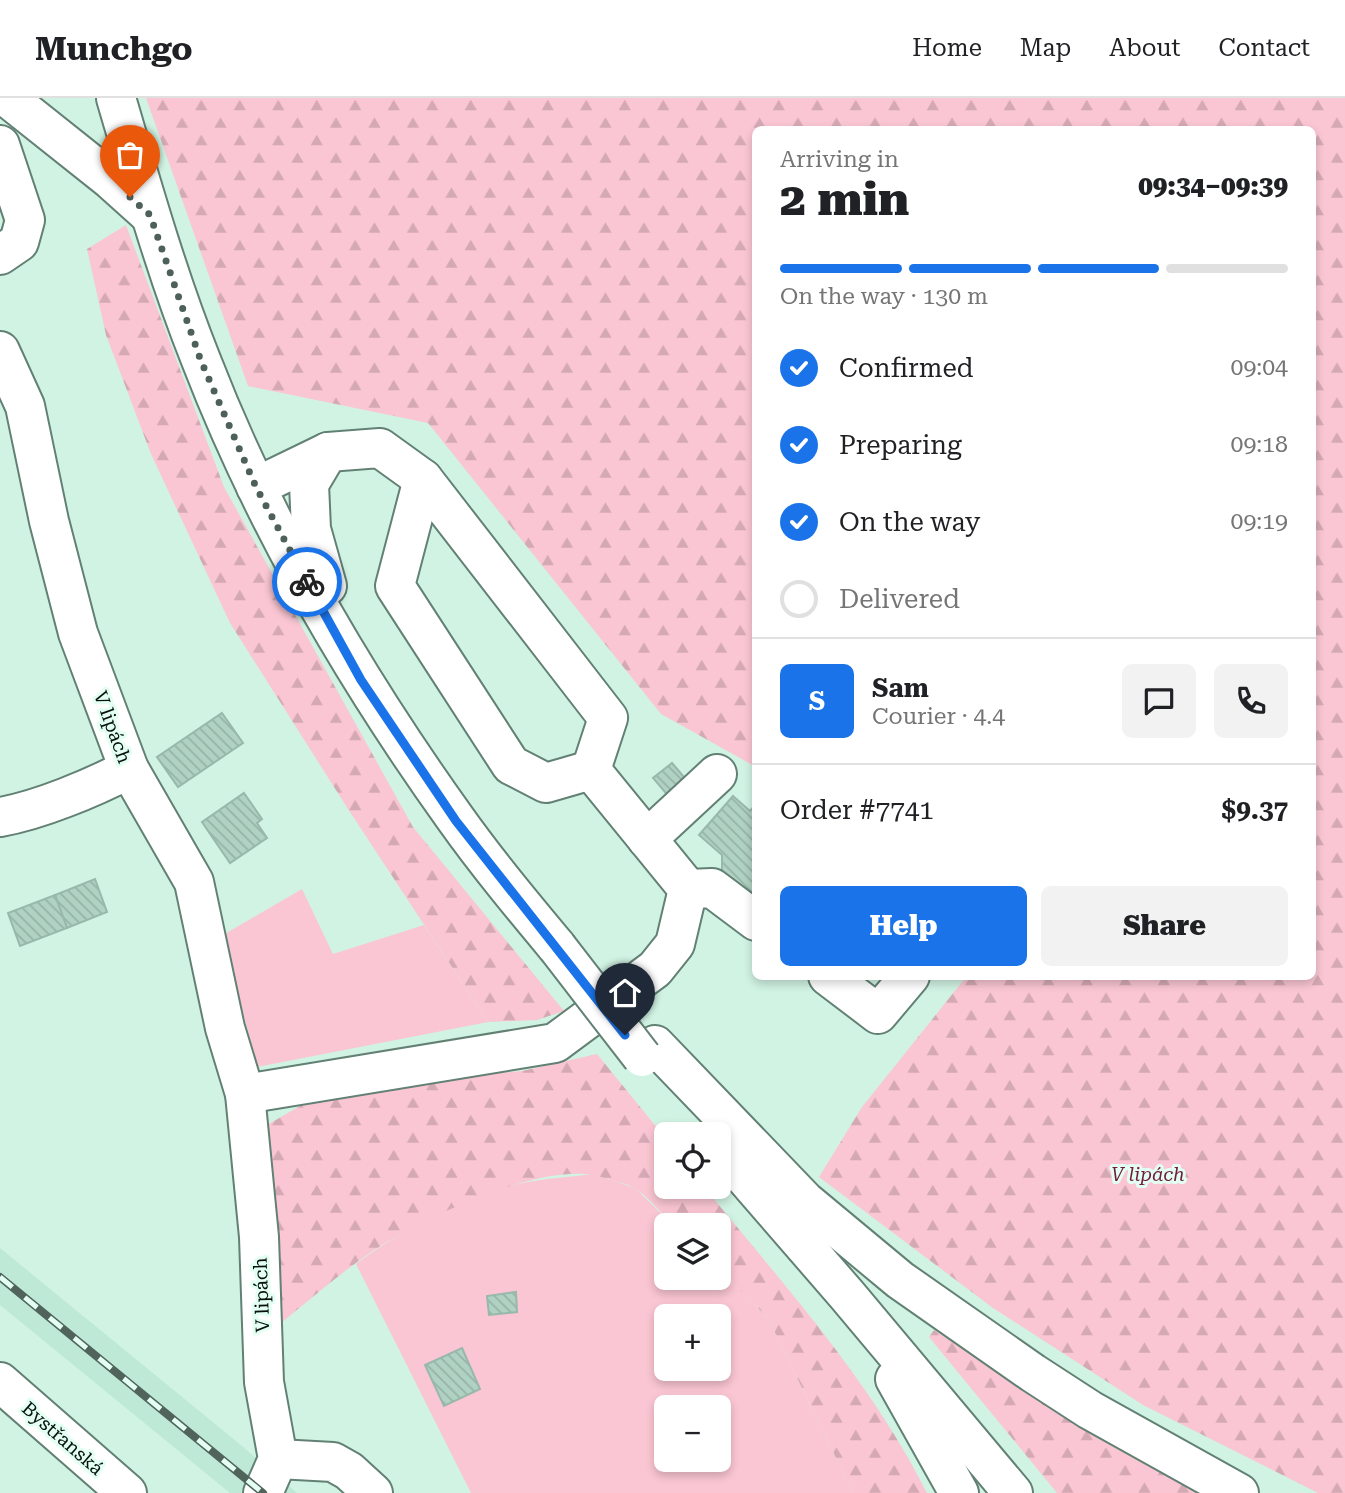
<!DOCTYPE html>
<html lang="en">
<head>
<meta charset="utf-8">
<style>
	body { margin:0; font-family:"Roboto Serif",serif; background:#f2f2f2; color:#202124; height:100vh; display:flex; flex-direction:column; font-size:26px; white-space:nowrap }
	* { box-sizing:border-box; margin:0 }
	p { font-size:23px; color:#757577 }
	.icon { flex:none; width:38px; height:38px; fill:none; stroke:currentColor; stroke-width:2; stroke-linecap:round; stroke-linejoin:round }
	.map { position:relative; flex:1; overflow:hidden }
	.sheet { position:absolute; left:752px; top:28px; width:564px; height:854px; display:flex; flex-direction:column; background:#fff; border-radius:10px; box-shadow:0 4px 10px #0003 }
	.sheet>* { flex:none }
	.controls { position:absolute; left:654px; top:1024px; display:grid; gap:14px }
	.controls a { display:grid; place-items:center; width:77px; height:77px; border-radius:10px; background:#fff; box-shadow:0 4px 10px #0003; font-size:35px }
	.pin { position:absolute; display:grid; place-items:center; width:60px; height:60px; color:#fff; margin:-72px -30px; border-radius:50% 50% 50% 0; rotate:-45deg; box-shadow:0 0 7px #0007 }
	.pin .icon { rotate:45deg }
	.courier { position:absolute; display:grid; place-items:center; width:70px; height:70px; margin:-35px; border:5px solid #1a73e8; border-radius:50%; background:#fff; color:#222; box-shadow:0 2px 9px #0007 }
	.overview em { font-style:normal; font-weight:800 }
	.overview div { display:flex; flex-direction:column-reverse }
	.overview { display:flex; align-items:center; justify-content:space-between; height:119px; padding:0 28px }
	h1 { font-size:46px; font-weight:800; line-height:52px }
	.bar { display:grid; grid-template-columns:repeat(4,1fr); gap:10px 7px; align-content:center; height:84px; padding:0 28px }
	.bar i { height:9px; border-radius:5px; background:#e0e0e0 }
	.bar .active { background:#1a73e8 }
	.bar p { grid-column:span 4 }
	.line { display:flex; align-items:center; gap:18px; padding:0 28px; border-top:2px solid #e0e0e0 }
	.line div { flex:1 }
	.round { display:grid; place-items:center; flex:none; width:74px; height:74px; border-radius:10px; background:#f2f2f2 }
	ol { padding:0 28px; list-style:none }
	li { display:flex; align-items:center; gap:21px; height:77px }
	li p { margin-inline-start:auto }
	li .icon { padding:7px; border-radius:50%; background:#1a73e8; color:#fff; stroke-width:4 }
	li:last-child { color:#757577 }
	li i { width:38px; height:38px; border:4px solid #e0e0e0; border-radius:50% }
	.action { display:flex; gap:14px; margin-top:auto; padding:14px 28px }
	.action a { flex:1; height:80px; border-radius:10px; background:#1a73e8; color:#fff; font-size:28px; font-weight:800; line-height:80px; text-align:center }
	.action a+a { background:#f2f2f2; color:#202124 }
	header { display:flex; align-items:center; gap:42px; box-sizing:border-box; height:98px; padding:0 35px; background:#fff; border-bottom:2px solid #e0e0e0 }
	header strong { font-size:33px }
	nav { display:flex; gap:38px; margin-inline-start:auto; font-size:24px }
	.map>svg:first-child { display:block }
	.built { fill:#bee9d7 }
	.green { fill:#fac6d3; fill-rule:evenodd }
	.forest { fill:url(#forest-firs) }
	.building { fill:url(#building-back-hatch); stroke:#97b8aa; stroke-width:2 }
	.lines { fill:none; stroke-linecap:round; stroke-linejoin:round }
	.minor-casing { stroke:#628174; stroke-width:42 }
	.major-casing { stroke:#628174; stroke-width:42 }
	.highway-casing { stroke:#628174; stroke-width:42 }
	.minor { stroke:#fff; stroke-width:38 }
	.major { stroke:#fff; stroke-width:38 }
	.highway { stroke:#fff; stroke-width:38 }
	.rail-casing { stroke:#50645c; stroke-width:8 }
	.rail { stroke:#e3fff3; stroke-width:5; stroke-dasharray:16; stroke-linecap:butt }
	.highway-bridge-casing { stroke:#628174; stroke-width:42; stroke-linecap:butt }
	.highway-bridge { stroke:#fff; stroke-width:38 }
	.done { stroke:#4e6159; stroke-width:7; stroke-dasharray:0 12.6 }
	.route { stroke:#1a73e8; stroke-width:9 }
	.labels { text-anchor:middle; stroke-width:6; stroke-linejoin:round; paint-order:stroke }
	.street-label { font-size:19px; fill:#07120e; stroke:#e3fff3 }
	.park-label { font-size:19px; font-style:italic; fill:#721c3d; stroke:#e3fff3 }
</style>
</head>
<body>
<header>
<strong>Munchgo</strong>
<nav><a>Home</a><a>Map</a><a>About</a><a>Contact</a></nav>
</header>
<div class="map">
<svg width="1345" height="1395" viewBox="0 0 1345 1395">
	<defs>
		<pattern id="forest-firs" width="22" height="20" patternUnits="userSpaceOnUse" patternTransform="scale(1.75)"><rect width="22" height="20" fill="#fac6d3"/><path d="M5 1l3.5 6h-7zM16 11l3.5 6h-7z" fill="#d5a9b4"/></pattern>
		<pattern id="building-back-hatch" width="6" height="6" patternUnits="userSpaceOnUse" patternTransform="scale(1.75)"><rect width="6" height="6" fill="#b0d2c3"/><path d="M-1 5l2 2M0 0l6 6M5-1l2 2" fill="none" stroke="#96b3a6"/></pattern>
	</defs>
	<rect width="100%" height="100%" fill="#d1f3e4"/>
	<!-- built -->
	<polygon class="built" points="0,1150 236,1343 297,1395 230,1395 0,1207"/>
	<!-- green -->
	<g class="green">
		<polygon points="302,791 333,856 424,827 488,924 257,969 223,837"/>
		<path d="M593 1076 635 1090 673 1127H667V1180H719V1172L768 1220 853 1395H471L356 1166C407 1129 465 1096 528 1084 549 1080 571 1079 593 1076ZM667 1218H719V1270H667ZM667 1309H719V1362H667Z"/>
	</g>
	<!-- forest -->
	<g class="forest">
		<polygon points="146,0 1345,0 1345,1395 1318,1395 1143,1307 993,1210 819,1079 862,1009 966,879 1312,878 1312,32 756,32 756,669 661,616 428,325 248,288"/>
		<polygon points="126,127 224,389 413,729 564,913 537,922 488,924 348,711 230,525 151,356 106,237 87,151"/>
		<path d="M597 956 667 1042V1088L704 1089C784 1187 870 1282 927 1395H853L768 1220 719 1172V1127H673C662 1116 647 1097 634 1090 629 1086 620 1085 614 1083 607 1081 600 1078 593 1077 541 1068 446 1110 401 1136 357 1160 319 1194 280 1226L267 1027 300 1008 361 994 440 980 522 973Z"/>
		<polygon points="934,1232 1097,1334 1200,1395 1057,1395 929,1239"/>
	</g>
	<!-- building -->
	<g class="building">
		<polygon points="222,615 243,645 178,689 157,659"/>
		<polygon points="672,665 689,685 671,701 653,680"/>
		<polygon points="244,695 262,721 257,725 267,740 230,765 202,724"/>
		<polygon points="733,698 750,713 756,706 756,805 722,775 722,757 699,737"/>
		<polygon points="95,781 107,814 67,830 55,797"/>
		<polygon points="55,797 67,830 20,848 8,815"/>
		<polygon points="516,1194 517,1214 489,1217 487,1198"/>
		<polygon points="462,1250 480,1291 444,1308 425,1267"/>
	</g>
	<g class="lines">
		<!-- minor casing -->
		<g class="minor-casing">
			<g id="minor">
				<polyline points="8,0 111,82 150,117"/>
				<polyline points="0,47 25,122 19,144 0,157"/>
				<polyline points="0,253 25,308 49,423 78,535 129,671 194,784 225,930 245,996 259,1139 264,1284 278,1361 263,1395"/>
				<polyline points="423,381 395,488 511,667 546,685 591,672"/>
				<path d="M0 719C40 712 92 690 129 671"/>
				<polyline points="647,741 717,676"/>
				<polyline points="688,791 712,790 756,823"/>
				<polyline points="828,878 878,916 910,878"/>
				<polyline points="245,996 555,945 655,871 675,846 688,791 591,672 608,620 423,381 380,350 328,354 256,389"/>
				<polyline points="0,1284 127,1395"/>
				<polyline points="278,1361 333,1364 349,1373 373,1395"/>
			</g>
		</g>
		<!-- major casing -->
		<g class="major-casing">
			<g id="major">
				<path d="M116 0C142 88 167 177 201 262 264 425 354 579 455 720 487 765 522 807 557 849"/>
				<polyline points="327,488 311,431 309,386 328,354"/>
			</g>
		</g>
		<!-- highway casing -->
		<g class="highway-casing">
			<g id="highway">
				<polyline points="655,947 805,1103 900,1182 1033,1275 1090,1312 1239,1395"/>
				<polyline points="730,1062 847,1197 1013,1395"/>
				<polyline points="895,1281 959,1395"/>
			</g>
		</g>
		<!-- minor -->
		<use href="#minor" class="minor"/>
		<!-- major -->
		<use href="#major" class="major"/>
		<!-- highway -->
		<use href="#highway" class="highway"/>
		<!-- rail casing -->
		<g class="rail-casing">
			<polyline id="rail" points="0,1179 263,1395"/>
		</g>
		<!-- rail -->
		<use href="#rail" class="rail"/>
		<!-- highway-bridge casing -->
		<g class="highway-bridge-casing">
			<polyline id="highway-bridge" points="557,849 642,959"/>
		</g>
		<!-- highway-bridge -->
		<use href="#highway-bridge" class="highway-bridge"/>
	</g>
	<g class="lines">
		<!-- done -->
		<polyline class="done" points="130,99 150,117 201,263 256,389 307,484"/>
		<!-- route -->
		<polyline class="route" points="307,484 361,582 456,723 625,937"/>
	</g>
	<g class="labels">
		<!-- street labels -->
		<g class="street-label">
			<text transform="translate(113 629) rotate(70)" y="7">V lipách</text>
			<text transform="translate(261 1197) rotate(-92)" y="7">V lipách</text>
			<text transform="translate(63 1340) rotate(41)" y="7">Bystřanská</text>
		</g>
		<!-- park labels -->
		<g class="park-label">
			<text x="1148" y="1083">V lipách</text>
		</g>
	</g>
</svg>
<div class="controls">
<a><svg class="icon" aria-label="locate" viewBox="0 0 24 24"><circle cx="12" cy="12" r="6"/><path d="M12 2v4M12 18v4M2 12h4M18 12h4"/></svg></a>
<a><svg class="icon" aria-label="layers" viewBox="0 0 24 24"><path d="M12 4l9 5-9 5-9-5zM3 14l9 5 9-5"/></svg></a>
<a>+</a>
<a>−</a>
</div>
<div class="pin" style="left:130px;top:99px;background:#ea580c"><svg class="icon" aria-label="bag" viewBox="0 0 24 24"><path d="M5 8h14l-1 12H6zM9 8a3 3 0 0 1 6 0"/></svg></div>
<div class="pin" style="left:625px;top:937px;background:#1f2937"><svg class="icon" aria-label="home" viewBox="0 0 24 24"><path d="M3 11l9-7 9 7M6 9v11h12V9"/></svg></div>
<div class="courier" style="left:307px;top:484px"><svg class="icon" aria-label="bike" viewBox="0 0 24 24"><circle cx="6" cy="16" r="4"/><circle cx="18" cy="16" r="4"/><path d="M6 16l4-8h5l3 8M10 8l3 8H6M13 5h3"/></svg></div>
<section class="sheet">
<div class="overview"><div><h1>2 min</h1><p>Arriving in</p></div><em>09:34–09:39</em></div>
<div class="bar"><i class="active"></i><i class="active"></i><i class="active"></i><i></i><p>On the way · 130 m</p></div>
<ol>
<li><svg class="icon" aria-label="check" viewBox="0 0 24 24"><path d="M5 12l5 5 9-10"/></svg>Confirmed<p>09:04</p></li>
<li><svg class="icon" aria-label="check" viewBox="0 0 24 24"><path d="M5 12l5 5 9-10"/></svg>Preparing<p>09:18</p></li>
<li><svg class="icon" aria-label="check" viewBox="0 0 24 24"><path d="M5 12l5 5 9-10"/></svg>On the way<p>09:19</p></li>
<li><i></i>Delivered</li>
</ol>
<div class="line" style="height:126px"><b class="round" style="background:#1a73e8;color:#fff">S</b><div><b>Sam</b><p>Courier · 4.4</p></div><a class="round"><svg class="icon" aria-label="chat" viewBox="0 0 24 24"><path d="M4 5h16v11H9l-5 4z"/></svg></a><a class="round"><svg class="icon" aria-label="phone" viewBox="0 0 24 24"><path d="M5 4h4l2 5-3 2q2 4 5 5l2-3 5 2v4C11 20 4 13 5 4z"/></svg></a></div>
<div class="line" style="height:91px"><div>Order #7741</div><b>$9.37</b></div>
<div class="action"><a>Help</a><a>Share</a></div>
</section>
</div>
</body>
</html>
